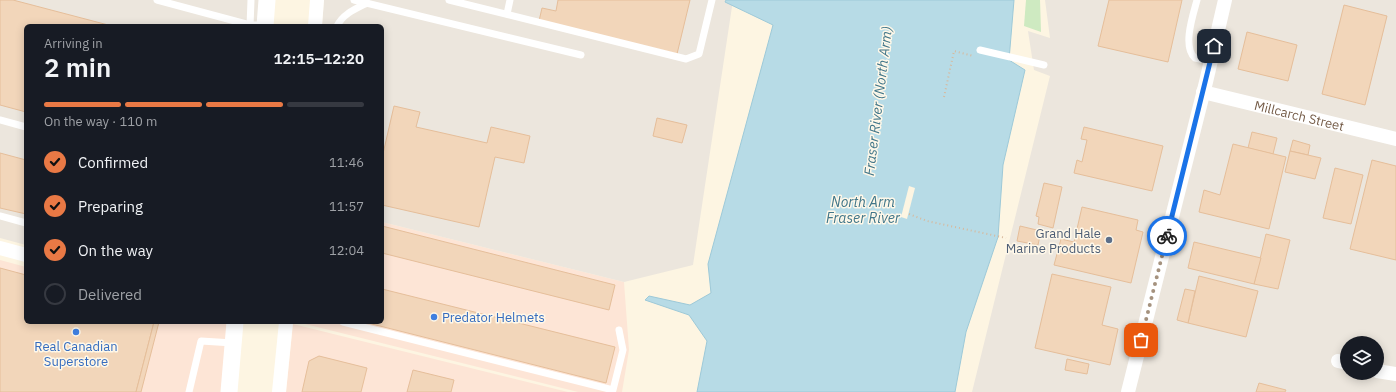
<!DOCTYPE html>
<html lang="en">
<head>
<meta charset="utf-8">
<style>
	body { margin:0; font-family:"IBM Plex Sans",sans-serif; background:#20242c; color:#f1f3f6; height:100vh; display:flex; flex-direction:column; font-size:15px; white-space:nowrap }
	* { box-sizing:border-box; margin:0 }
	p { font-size:13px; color:#9ea1a6 }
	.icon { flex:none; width:22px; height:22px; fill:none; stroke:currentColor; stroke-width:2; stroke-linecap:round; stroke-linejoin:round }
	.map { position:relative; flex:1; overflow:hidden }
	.details { position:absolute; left:24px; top:24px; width:360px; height:300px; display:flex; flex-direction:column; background:#171b24; border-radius:6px; box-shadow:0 2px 10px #0003 }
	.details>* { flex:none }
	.fabs { position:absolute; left:1340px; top:336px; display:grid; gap:8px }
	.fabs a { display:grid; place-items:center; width:44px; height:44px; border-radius:50%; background:#171b24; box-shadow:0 2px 10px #0003; font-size:20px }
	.pin { position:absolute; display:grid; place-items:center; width:34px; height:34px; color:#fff; margin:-17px; border-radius:8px; box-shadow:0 2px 6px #0006 }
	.courier { position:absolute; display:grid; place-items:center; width:40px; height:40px; margin:-20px; border:3px solid #1a73e8; border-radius:50%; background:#fff; color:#222; box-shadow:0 1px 5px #0007 }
	.summary em { font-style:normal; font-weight:600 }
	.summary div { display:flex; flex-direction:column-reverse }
	.summary { display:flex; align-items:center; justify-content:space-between; height:68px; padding:0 20px }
	h1 { font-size:26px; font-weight:600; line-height:30px }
	.bar { display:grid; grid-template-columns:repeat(4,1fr); gap:6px 4px; align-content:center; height:48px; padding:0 20px }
	.bar i { height:5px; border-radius:3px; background:#363941 }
	.bar .on { background:#e97945 }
	.bar p { grid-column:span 4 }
	ol { padding:0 20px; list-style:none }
	li { display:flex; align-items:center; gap:12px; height:44px }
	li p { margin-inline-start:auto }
	li .icon { padding:4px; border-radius:50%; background:#e97945; color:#111; stroke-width:4 }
	li:last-child { color:#9ea1a6 }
	li i { width:22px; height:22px; border:2px solid #363941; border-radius:50% }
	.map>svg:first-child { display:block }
	.commercial { fill:#fde5d6 }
	.industrial { fill:#ece6dd; fill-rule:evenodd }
	.green { fill:#ceeac1 }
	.water { fill:#b7dbe6; stroke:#9dc9d8 }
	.pier { fill:#fdf5e2 }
	.building { fill:#f2d6ba; stroke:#e5be9a }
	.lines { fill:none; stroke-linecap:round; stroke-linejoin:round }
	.path { stroke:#d7b99d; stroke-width:2; stroke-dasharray:1 3; stroke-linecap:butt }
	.service { stroke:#fff; stroke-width:7 }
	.minor { stroke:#fff; stroke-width:14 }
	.tertiary { stroke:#fff; stroke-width:17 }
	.done { stroke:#a5927e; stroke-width:4; stroke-dasharray:0 7.2 }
	.route { stroke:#1a73e8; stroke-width:5 }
	.service-dot { fill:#5c6f8a; stroke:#fff8e9; stroke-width:1.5 }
	.shop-dot { fill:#3f7fe0; stroke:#fff8e9; stroke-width:1.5 }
	.labels { text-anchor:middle; stroke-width:3; stroke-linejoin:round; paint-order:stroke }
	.street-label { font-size:13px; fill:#755c48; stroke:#fff8e9 }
	.service-label { font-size:13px; fill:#4e5e75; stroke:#fff8e9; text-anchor:end }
	.shop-label { font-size:13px; fill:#366cbe; stroke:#fff8e9; text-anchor:start }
	.water-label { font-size:14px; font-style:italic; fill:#417689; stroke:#fff8e9 }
</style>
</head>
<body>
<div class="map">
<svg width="1396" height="392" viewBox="0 0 1396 392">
	<rect width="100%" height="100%" fill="#fdf5e2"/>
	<!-- commercial -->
	<g class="commercial">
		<polygon points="382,222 624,282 629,350 622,392 578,392 297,322 382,322"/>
		<polygon points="0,260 26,267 26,322 225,322 227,326 221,392 0,392"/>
		<polygon points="293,324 568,392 286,392"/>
	</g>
	<!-- industrial -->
	<g class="industrial">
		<polygon points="0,0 260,0 257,26 26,26 26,245 0,238"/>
		<polygon points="324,0 733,0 693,265 624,282 382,222 382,26 322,26"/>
		<path d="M1045 0H1396V392H972L1050 76 1034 70 1028 31 1050 38ZM1347 343H1377V373H1347Z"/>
	</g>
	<!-- green -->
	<polygon class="green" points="1026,0 1040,0 1041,32 1024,26"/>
	<!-- water -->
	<polygon class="water" points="726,0 1014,0 1009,60 1025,70 1003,165 998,237 966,332 955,392 697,392 707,341 689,315 645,300 649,296 690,305 711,293 708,264 773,25 725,2"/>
	<!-- pier -->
	<polygon class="pier" points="909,186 915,188 907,219 901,217"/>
	<!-- building -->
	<g class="building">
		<polygon points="0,0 13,0 112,26 26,26 26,112 0,105"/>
		<polygon points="558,0 690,0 677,54 539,21 542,8 556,11"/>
		<polygon points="1109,0 1182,0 1168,62 1098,46"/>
		<polygon points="1344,5 1387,16 1365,105 1322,94"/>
		<polygon points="1247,32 1297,45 1288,81 1238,69"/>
		<polygon points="394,106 420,112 416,127 487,143 491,127 530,136 524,163 495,157 479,227 382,205 382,158"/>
		<polygon points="657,118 687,125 682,143 653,136"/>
		<polygon points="1084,127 1163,146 1152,191 1074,173 1077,160 1082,162 1087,140 1081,139"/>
		<polygon points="1252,132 1277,138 1273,154 1248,148"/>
		<polygon points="1293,140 1310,145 1308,155 1290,151"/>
		<polygon points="1233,144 1286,157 1269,229 1199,212 1204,190 1220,195"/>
		<polygon points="1290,151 1321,158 1315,179 1285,172"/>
		<polygon points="0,153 26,160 26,214 0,208"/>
		<polygon points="1372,160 1396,166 1396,260 1350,249"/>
		<polygon points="1335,168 1363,175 1351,224 1323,218"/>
		<polygon points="1044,183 1062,187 1053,228 1038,224 1039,217 1036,216"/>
		<polygon points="1082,207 1138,220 1136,230 1143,232 1131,283 1054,265 1061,239 1074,242"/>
		<polygon points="382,226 615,285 609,310 382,253"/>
		<polygon points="1020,226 1041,231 1038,245 1017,241"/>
		<polygon points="1266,234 1290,240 1278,289 1254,284"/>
		<polygon points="1194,242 1261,258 1254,284 1188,268"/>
		<polygon points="0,268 26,275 26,322 154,322 136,392 0,392"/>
		<polygon points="1052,274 1111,287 1102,325 1118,329 1110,365 1035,348"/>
		<polygon points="1199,276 1258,291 1246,337 1188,323"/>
		<polygon points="382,289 615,347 606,383 364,322 382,322"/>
		<polygon points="1185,289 1195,291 1188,323 1177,320"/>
		<polygon points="154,322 159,322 141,392 136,392"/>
		<polygon points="319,356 367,368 361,392 302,392 309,361"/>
		<polygon points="1067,359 1089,364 1087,374 1065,370"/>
		<polygon points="413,370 454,380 451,392 407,392"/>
		<polygon points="1259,383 1286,390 1285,392 1256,392"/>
	</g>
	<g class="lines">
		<!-- path -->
		<g class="path">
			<polyline points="944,97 954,51 973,56"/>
			<polyline points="909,214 927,221 1006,238"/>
		</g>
		<!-- service -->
		<g class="service">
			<polyline points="157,0 250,25 265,25"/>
			<polyline points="354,0 581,55"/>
			<polyline points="449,0 686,59 699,54 712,0"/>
			<path d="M1197 0C1193 15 1182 47 1195 58L1210 61"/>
			<polyline points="507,14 510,0"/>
			<polyline points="250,26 251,0"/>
			<path d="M337 26C343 14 355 9 367 3"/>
			<polyline points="980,50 1044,65"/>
			<polyline points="0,120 26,127"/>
			<polyline points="0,216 26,223"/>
			<polyline points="343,322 613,390 623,350 619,330"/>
			<polyline points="189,392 201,341 233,343"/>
		</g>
		<!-- minor -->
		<g class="minor">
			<polyline points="315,26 317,0"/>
			<path id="s1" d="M1203 92 1396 139"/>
			<polyline points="0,248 26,255"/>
			<polyline points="1338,361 1347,363"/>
			<polyline points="1377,371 1396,374"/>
			<polyline points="279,392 286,322"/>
			<polyline points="1128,392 1206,82 1225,0"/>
		</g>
		<!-- tertiary -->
		<g class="tertiary">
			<polyline points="265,26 267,0"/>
			<polyline points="229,392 235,322"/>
		</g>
	</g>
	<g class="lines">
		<!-- done -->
		<polyline class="done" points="1141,340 1167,236"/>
		<!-- route -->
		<polyline class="route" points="1167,236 1214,46"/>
	</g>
	<!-- markers -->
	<circle class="service-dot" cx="1109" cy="240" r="4"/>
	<g class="shop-dot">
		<circle cx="434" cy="317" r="4"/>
		<circle cx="76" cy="332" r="4"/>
	</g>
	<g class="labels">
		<!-- street labels -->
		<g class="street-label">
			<text dy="5" stroke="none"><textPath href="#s1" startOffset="99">Millcarch Street</textPath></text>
		</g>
		<!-- service labels -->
		<g class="service-label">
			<text x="1101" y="238">Grand Hale<tspan x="1101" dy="15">Marine Products</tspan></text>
		</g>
		<!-- shop labels -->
		<g class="shop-label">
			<text x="442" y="322">Predator Helmets</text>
			<text x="76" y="351" text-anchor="middle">Real Canadian<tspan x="76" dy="15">Superstore</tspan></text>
		</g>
		<!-- water labels -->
		<g class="water-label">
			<text transform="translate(878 101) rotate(-83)" y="5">Fraser River (North Arm)</text>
			<text x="863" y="207">North Arm<tspan x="863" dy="16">Fraser River</tspan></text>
		</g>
	</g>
</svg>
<div class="fabs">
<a><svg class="icon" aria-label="layers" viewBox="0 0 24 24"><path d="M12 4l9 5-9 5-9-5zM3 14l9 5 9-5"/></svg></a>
</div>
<div class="pin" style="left:1141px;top:340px;background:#ea580c"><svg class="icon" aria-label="bag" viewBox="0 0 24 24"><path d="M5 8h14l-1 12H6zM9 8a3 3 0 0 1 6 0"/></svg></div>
<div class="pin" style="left:1214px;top:46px;background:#1f2937"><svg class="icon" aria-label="home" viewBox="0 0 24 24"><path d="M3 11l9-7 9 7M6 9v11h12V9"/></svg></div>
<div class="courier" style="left:1167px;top:236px"><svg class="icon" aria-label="bike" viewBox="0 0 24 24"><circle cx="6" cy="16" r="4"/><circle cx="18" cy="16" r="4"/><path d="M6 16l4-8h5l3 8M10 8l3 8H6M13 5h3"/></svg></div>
<section class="details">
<div class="summary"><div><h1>2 min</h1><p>Arriving in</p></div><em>12:15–12:20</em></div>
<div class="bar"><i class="on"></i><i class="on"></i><i class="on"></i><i></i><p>On the way · 110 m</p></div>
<ol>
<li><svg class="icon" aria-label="check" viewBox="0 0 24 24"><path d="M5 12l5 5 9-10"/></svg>Confirmed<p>11:46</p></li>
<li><svg class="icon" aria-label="check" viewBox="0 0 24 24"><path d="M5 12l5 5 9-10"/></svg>Preparing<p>11:57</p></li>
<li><svg class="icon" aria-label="check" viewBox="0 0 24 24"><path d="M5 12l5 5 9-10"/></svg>On the way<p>12:04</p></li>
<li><i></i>Delivered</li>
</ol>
</section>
</div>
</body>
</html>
